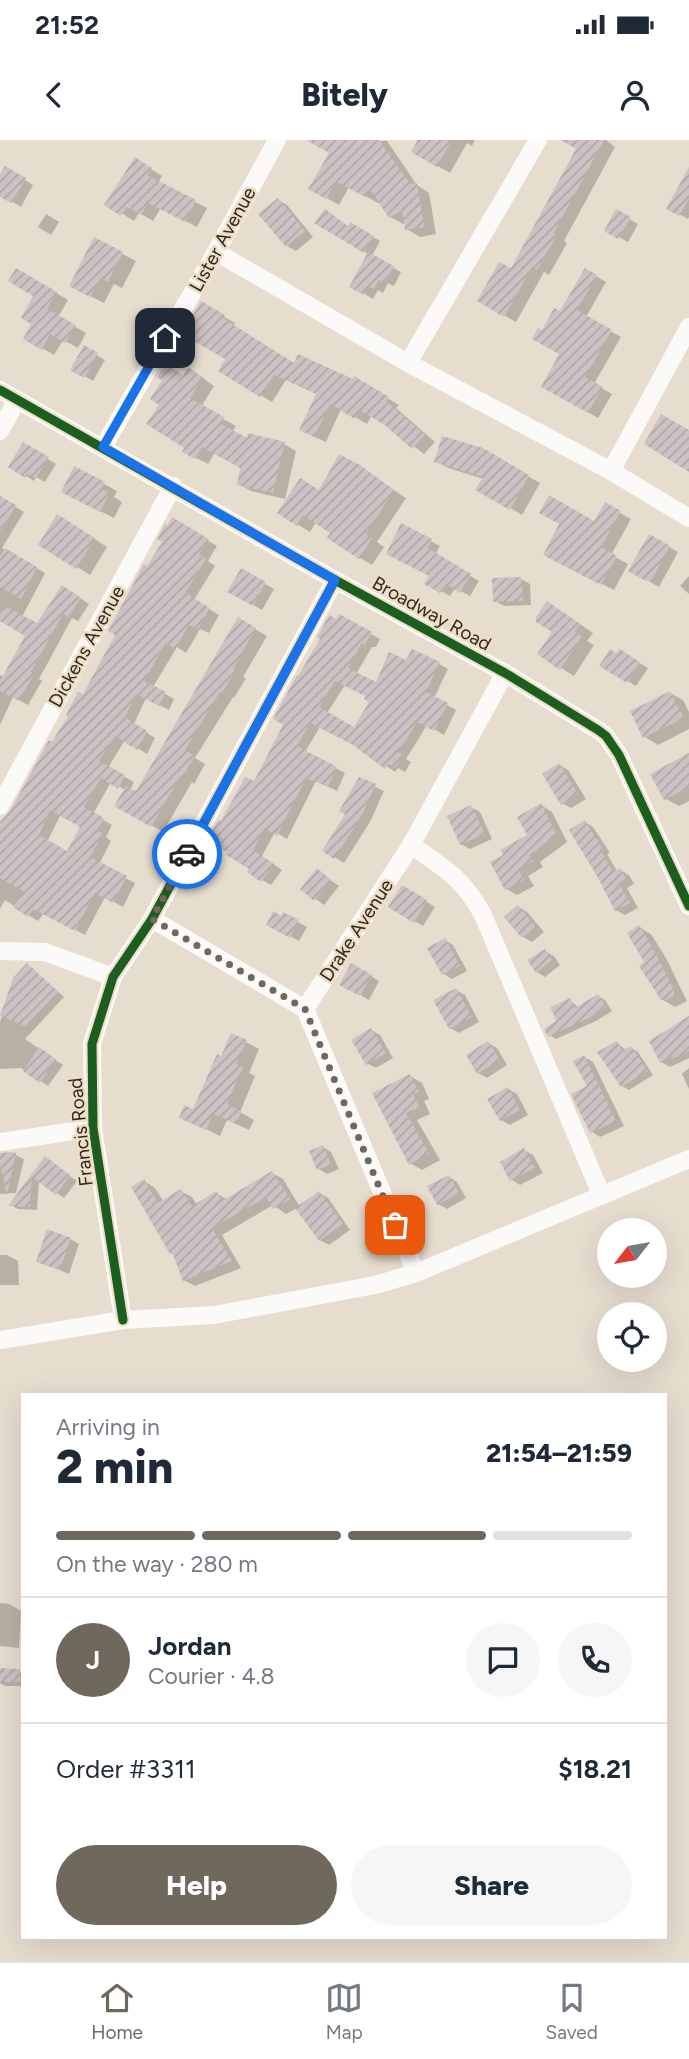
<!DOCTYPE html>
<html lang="en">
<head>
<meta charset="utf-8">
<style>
	body { margin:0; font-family:Figtree,sans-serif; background:#f6f6f7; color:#1f2937; height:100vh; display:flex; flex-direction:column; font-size:26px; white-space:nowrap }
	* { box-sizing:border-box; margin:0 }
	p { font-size:23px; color:#747a83 }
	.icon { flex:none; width:38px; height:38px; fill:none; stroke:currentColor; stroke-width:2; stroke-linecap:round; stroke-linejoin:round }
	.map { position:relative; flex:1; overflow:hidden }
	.panel { position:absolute; left:21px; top:1253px; width:646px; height:546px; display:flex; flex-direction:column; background:#fff; border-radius:0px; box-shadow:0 7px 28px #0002 }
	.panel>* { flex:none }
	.needle { width:46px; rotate:239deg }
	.fabs { position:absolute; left:597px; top:1078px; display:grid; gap:14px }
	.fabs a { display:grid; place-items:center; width:70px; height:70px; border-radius:50%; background:#fff; box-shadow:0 7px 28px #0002; font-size:35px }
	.pin { position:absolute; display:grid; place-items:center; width:60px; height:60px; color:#fff; margin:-30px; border-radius:14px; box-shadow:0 4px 10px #0006 }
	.courier { position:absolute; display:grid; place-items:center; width:70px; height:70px; margin:-35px; border:5px solid #1a73e8; border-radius:50%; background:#fff; color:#222; box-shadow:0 2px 9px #0007 }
	.headline em { font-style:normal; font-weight:800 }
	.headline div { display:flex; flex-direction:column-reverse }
	.headline { display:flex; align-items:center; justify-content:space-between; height:119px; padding:0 35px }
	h1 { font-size:46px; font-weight:800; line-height:52px }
	.bar { display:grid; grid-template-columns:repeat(4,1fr); gap:10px 7px; align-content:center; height:84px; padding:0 35px }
	.bar i { height:9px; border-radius:5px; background:#e0e1e3 }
	.bar .on { background:#6f685d }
	.bar p { grid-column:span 4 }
	.line { display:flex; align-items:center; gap:18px; padding:0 35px; border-top:2px solid #e0e1e3 }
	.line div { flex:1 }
	.round { display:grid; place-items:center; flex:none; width:74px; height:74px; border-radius:37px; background:#f6f6f7 }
	.primary-button { display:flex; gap:14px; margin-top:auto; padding:14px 35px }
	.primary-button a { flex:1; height:80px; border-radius:42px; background:#6f685d; color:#fff; font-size:28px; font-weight:800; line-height:80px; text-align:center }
	.primary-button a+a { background:#f6f6f7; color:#1f2937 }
	.status { display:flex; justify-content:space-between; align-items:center; height:49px; padding:0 35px; background:#fff; direction:ltr }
	.status svg { height:19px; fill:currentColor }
	header { display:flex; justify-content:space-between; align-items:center; height:91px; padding:0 35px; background:#fff; font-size:32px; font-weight:800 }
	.tabs { display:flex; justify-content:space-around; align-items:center; height:98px; border-top:2px solid #e0e1e3; background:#fff; font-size:19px; color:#747a83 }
	.tabs a { display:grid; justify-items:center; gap:4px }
	.tabs .on { color:#6f685d }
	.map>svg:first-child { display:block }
	.shadow { fill:#0003; fill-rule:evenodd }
	.building { fill:url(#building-hatch); fill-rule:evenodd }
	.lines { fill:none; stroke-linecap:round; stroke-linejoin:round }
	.minor { stroke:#fbfaf8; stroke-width:18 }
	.cycleway-casing { stroke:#efdec6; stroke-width:13 }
	.cycleway { stroke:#1b5e20; stroke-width:9 }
	.done { stroke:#6f685d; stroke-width:7; stroke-dasharray:0 12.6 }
	.route { stroke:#1a73e8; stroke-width:9 }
	.labels { text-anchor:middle; stroke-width:5; stroke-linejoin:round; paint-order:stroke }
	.street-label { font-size:19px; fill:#2f2920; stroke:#efdec6 }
</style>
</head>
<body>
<div class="status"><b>21:52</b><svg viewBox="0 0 49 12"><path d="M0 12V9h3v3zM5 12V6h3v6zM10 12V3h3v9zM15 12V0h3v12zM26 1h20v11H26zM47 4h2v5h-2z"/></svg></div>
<header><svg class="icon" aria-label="back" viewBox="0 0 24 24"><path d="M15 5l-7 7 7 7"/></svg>Bitely<svg class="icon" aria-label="person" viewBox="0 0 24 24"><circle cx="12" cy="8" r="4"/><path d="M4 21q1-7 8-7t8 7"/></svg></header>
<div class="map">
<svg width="689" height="1821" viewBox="0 0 689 1821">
	<defs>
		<pattern id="building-hatch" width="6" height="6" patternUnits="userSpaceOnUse" patternTransform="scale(1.75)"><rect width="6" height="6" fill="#ccc1c3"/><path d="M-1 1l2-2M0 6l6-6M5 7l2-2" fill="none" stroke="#b0a6a7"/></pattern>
	</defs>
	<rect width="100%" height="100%" fill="#e6ddcf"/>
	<!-- shadow -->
	<g class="shadow">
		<polygon points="310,0 387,1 417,45 429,53 436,94 420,97 407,89 406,83 403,84 390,77 380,61 378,63 349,47 339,65 311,49 331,12"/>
		<polygon points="420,0 475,0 472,6 467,3 450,33 415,13"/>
		<polygon points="567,0 606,0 615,7 564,101 567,103 549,135 544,132 516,182 479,161 511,131 578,8"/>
		<polygon points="135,19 162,36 158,43 207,68 197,87 161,68 153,81 139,73 134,81 107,64"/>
		<polygon points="5,28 33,45 21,67 0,54 0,37"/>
		<polygon points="689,30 689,77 688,79 668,68"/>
		<polygon points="278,60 287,65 313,97 296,111 287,106"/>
		<polygon points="617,72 638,84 628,102 606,90"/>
		<polygon points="46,74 59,82 51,95 38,87"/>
		<polygon points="317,82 349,88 351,84 380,101 372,116 401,132 394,146 388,143 383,153 378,150 373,159 351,146 368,114"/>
		<polygon points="94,99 136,121 122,148 114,144 104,163 84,153"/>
		<polygon points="17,130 68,160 58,177 86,193 78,208 63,200 54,215 25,198 34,183 36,155"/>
		<polygon points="586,130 606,142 586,177 621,197 594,244 612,254 598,278 543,246 561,214 561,174"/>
		<polygon points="201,163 235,183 233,186 295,225 353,242 355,239 399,265 396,268 435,302 424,314 372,275 367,284 341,269 326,302 312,296 318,254 286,240 272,262 220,230 227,219"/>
		<polygon points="85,208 105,220 93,241 72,229"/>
		<polygon points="184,236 200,236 214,246 201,267 236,286 232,292 248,301 284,304 296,311 285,359 251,351 239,344 242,327 215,312 208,324 185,312"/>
		<polygon points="24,304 56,324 45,342 36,337 34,341 10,326"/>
		<polygon points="482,310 540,343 522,375 478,349 484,339 448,328 436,321"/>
		<polygon points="352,323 406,358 377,402 384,407 372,425 360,418 333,392 316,382 310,392 279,373 320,352"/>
		<polygon points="75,328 117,351 114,357 122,362 114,378 76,359"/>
		<polygon points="0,358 24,372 2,408 45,433 22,477 37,485 71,452 89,464 78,481 72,478 39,539 42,541 28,565 13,557 0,585 0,535 4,537 27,495 0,479"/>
		<polygon points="605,365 631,379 611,415 628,424 614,450 556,421 595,383"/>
		<path d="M173 380 217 406 208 421 215 426 194 460 219 475 209 493 200 489 186 513 177 507 153 547 174 559 169 570 146 558 134 584 155 598 147 614 125 600 108 628 134 642 130 650 137 654 239 480 267 496 243 537 246 538 234 558 233 557 195 618 205 624 194 644 192 642 163 692 117 665 125 650 111 642 93 674 112 685 106 697 111 701 99 724 135 743 123 767 105 757 85 795 44 773 38 781 5 760 0 769V686L11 673 83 556 117 495ZM61 674 82 687 68 713 47 702Z"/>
		<polygon points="71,384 107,407 90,435 77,427"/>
		<polygon points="402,386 440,406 435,415 479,441 470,456 455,448 450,456 427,443 431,436"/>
		<polygon points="650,396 678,412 659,447 631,431"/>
		<polygon points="241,430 274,449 262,470 229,451"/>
		<polygon points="689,436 689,454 680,446"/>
		<polygon points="521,439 530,444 531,465 504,466 495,461"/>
		<polygon points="561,471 593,493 587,501 594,505 574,536 561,528 555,492"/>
		<path d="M340 476 380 499 376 507H372L356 534 376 544 407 522 439 524 448 529 434 558 456 570 444 595 427 585 406 619 411 622 405 632 398 628 395 632 357 606 320 587 305 612 345 633 337 651 316 641 287 699 275 692 262 716 282 730 271 745 262 740 252 728 221 684 255 644ZM345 545 367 556 371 561 355 590 327 573Z"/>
		<polygon points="620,511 648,528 636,546 602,525"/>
		<polygon points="670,553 683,560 689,572 689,589 658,605 645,597"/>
		<polygon points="689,616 689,661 679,666 666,659"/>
		<polygon points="559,625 568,630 586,659 571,668 562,663"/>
		<polygon points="359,639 384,651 370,682 344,723 324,711 348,673"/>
		<polygon points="541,665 552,672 567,702 540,722 543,727 528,736 534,746 517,755 506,749 506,715 529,696"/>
		<polygon points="471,667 480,672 492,699 470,709 461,704"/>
		<polygon points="585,682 593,687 610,713 607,714 617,731 620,730 629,735 634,744 627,748 638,768 625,775 616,770"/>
		<polygon points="317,731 339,746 324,765 302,749"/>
		<polygon points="403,747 435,767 423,786 391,767"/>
		<polygon points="519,767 527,772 544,792 532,802 523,797 507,777"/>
		<polygon points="284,774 307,787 299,801 268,784 282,778"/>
		<polygon points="639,787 651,794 666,818 687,861 675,867 663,860 641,826 646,823"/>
		<polygon points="445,800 453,805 467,831 452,839 444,834"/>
		<polygon points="545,811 554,816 560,825 545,837 537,832"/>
		<polygon points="28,825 64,857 25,899 63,925 48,946 21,928 0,929 0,882 15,838"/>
		<polygon points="352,825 379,841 369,860 342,844"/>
		<polygon points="456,850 465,855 479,882 459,893 450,888"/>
		<polygon points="598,856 605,860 612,871 596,881 556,899 549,895 558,882 551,869 570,860 579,868"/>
		<polygon points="689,876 689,918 670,927 661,922 651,902"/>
		<polygon points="371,890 380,895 393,918 376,928 367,923"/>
		<polygon points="246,902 259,909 249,933 255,936 240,972 254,980 249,990 227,980 220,996 181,977 194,971 222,918"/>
		<polygon points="488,903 497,908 507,925 487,938 478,933"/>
		<polygon points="617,903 626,910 631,908 638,912 653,935 629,950 622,946"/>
		<polygon points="584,917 593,922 624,986 600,997 592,992 589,947"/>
		<polygon points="689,928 689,949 682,934"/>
		<polygon points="410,936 422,943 429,959 424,961 430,974 417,980 440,1020 422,1030 410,1023 374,954"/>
		<polygon points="508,949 517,954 528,975 510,985 501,980"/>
		<polygon points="323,1007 331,1012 339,1029 327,1034 319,1029"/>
		<polygon points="524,1010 533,1015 543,1033 520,1045 512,1040"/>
		<polygon points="0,1015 16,1015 24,1019 16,1053 0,1054"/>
		<polygon points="45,1019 77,1041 64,1058 39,1040 37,1070 18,1069 11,1065"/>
		<polygon points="272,1033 283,1039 300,1067 319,1053 328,1058 350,1090 329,1105 320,1100 297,1068 286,1074 273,1065 222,1095 241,1128 195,1146 184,1140 175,1115 171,1113 144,1041 155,1048 164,1062 181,1051 192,1057 197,1065 216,1053 228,1060"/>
		<polygon points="449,1037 457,1042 466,1058 447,1069 438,1064"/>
		<polygon points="70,1099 79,1104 69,1134 38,1121"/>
		<polygon points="0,1115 7,1115 18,1121 19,1145 0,1145"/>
		<polygon points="0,1463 9,1464 21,1471 19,1508 0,1506"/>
		<polygon points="0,1530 23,1533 23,1546 5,1546 0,1543"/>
	</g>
	<!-- building -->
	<g class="building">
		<polygon points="306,0 379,0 410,44 417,43 424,87 405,90 402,70 389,78 370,49 365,57 336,41 326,59 308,49 329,13"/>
		<polygon points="418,0 452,0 437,27 411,12"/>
		<polygon points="561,0 604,0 554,93 557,95 537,130 532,127 504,177 477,161 499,122 511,128 576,9"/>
		<polygon points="135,17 152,28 147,35 196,60 185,82 148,63 141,75 127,67 121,76 104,65"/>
		<polygon points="5,26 26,38 11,63 0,57 0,34"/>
		<polygon points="689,27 689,59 679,76 666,69"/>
		<polygon points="278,58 305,91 286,107 258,74"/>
		<polygon points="325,69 348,86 350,82 374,96 364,113 314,83"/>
		<polygon points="616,69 631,77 618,99 604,91"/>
		<polygon points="94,97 123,112 108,142 100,138 90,157 69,146"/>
		<polygon points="368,112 394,126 385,143 379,140 374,149 368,146 364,155 349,147"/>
		<polygon points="16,128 57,152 47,169 76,185 65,203 50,194 42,210 23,199 31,184 21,178 33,156 8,141"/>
		<polygon points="585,128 597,135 577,170 612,190 585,237 603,247 588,273 541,247 559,214 532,199 538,188 542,190 554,168 560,171"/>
		<polygon points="201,161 225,175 223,178 294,223 298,214 353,239 354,236 389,257 386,261 425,295 412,309 386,286 360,270 355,279 330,264 314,297 299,290 316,254 274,235 260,257 218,231 225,219 185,196 194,180 191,178"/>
		<polygon points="84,205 98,213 84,238 70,230"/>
		<polygon points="166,224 183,235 188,227 203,237 190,258 224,277 221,284 247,298 248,293 285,302 273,353 237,345 240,328 202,307 195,319 182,312 184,308 146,284 159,265 150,259 162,240 157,237"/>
		<polygon points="661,274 689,290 689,332 644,304"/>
		<polygon points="442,296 483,308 529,335 510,370 475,350 483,337 434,322"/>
		<polygon points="23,302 49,317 36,338 27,334 25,338 8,327"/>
		<polygon points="339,314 360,325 394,350 366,394 372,398 359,419 327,398 330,393 303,375 297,386 277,373 300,338 319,350"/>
		<polygon points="74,326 105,342 101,349 110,353 100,372 61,352"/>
		<polygon points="549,355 594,381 605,362 621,371 601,407 617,416 601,445 543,415 559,384 539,373"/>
		<polygon points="0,356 16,365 0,392"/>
		<polygon points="57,374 95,398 76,429 38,405"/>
		<path d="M172 377 209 399 199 414 206 419 185 453 210 468 198 489 189 485 175 509 166 503 144 541 166 552 159 566 136 554 125 577 147 591 137 610 115 596 99 621 125 635 118 649 101 638 84 667 104 678 97 690 103 694 90 717 127 736 113 763 95 753 75 791 33 769 28 777 13 767 23 751 0 738V682L10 671 49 600 52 602 68 576 66 575 78 552 83 554 115 495 108 491 144 424 147 426 162 402 157 399 165 384 167 386ZM50 670 80 687 67 711 39 695Z"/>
		<polygon points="401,383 432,399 428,408 471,434 460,453 446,444 440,453 424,444 429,436 386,414"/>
		<polygon points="649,394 670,406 651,441 646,441 628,431"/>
		<polygon points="5,408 37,427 21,459 0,447 0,416"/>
		<polygon points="241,428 266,442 253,466 227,452"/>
		<polygon points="521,437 523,461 493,462 492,438"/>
		<polygon points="62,445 81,458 68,477 63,474 31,532 34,534 19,561 0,551 0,541 25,496 0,481 0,475 5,466 37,483"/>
		<polygon points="547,461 580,484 575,492 582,496 560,530 537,514 552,492 536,482 536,477"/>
		<path d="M339 474 372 492 365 505 362 503 348 528 376 542 389 512 406 520 412 509 440 522 426 552 448 563 434 591 417 582 398 612 403 615 395 628 388 624 385 629 353 605 310 583 297 606 337 627 328 647 306 638 277 696 265 688 253 710 274 724 261 742 247 732 249 729 226 715 227 712 207 701 218 680 221 681 245 637 254 641 283 585 273 579 297 535 298 536 320 499 317 497 329 475 336 479ZM335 541 365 556 364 559 369 562 354 587 319 567Z"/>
		<polygon points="238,477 256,488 233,529 236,530 222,553 220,552 185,610 195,616 182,638 180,637 151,687 114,666 126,646 136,651"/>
		<polygon points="610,509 616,513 620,509 640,522 627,543 599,526"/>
		<polygon points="670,551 684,578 643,598 630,571"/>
		<polygon points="689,613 689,647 664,660 650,634"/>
		<polygon points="559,623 578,654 561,665 542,634"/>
		<polygon points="359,637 376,644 361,677 334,719 322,711 345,674 339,671"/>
		<polygon points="541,663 557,695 529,715 533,721 518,729 524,740 505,750 490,722 503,715 500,710 527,695 517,677"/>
		<polygon points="471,665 485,694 460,705 447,676"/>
		<polygon points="585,680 602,708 600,709 613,732 620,728 626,739 619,743 630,763 615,771 597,736 569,690"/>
		<polygon points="317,728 331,740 314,761 300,749"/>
		<polygon points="402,745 427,760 414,783 388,767"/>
		<polygon points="518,765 536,787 522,798 504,777"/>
		<polygon points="273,771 281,776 283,772 299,780 290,798 266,785"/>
		<polygon points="639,785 654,810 674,850 674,856 666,860 661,860 639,826 644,822 627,793"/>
		<polygon points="445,798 460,826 442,835 427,808"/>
		<polygon points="545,809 552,820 536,833 527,820"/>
		<polygon points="27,823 58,852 25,886 0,876 13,838"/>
		<polygon points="351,823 372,835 360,856 339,845"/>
		<polygon points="456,848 472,877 449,889 433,860"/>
		<polygon points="598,854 606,867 589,878 548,897 544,889 556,881 551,867 570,858 575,868"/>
		<polygon points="689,876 689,911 673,919 672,916 660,923 649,901"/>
		<polygon points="371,888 386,913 366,925 351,900"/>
		<polygon points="231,893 247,900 236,924 243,927 227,964 242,971 236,984 213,974 206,990 179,978 184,965 193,969 217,914 221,916"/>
		<polygon points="488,901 500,920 477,934 466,915"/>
		<polygon points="617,901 622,911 631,906 648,931 621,947 597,912"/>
		<polygon points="39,907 56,919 40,943 23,931"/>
		<polygon points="584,915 616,981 590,993 571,954 587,946 573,921"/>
		<polygon points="410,934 419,952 413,954 419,967 406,973 429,1013 409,1025 372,953"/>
		<polygon points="508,947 520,970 500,981 487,959"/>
		<polygon points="323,1005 331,1025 317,1030 309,1011"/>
		<polygon points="524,1008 535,1028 510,1041 500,1022"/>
		<polygon points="11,1012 16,1013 7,1055 0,1024 0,1013"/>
		<polygon points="45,1016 70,1035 56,1055 32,1037 30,1067 8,1066"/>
		<polygon points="272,1031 290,1059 273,1069 266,1057 212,1088 232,1121 183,1141 172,1112 170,1114 131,1047 144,1039 158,1063 181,1049 192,1066 216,1051 222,1061"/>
		<polygon points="449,1035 459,1053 437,1065 427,1046"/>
		<polygon points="319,1051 343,1084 319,1101 295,1068"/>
		<polygon points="47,1089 71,1098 60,1130 36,1122"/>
		<polygon points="0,1528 20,1529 20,1542 0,1542"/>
	</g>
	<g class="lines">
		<!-- minor -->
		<g class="minor">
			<polyline points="216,112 408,223 611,331 689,378"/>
			<polyline points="408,223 538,0"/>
			<polyline points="0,250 335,440 505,533 598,590 606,596 619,615 689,766"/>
			<polyline points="0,291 17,260"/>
			<polyline points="103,307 216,112 277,0"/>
			<polyline points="611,331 689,187"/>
			<polyline points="0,666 173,346"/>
			<path d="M411 705C444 728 463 738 483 775L602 1056"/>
			<polyline points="152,779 305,869"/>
			<polyline points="0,811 45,812 113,837"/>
			<polyline points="0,1002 93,988"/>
			<polyline points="416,1133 305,869 411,705 505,533"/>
			<polyline points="123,1180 93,988 92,904 113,837 152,779 335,440"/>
			<polyline points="0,1200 123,1180 214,1175 375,1145 416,1133 689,1019"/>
		</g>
		<!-- cycleway casing -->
		<g class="cycleway-casing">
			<g id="cycleway">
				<polyline points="0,250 335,440 505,533 598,590 606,596 619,615 689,766"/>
				<polyline points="123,1180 93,988 92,904 113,837 152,779 335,440"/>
			</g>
		</g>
		<!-- cycleway -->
		<use href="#cycleway" class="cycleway"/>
	</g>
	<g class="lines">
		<!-- done -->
		<polyline class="done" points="187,714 152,779 305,869 395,1085"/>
		<!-- route -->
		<polyline class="route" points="165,198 103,307 335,440 187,714"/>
	</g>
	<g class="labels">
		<!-- street labels -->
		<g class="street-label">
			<text transform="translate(222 99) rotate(-61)" y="7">Lister Avenue</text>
			<text transform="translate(432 473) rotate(29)" y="7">Broadway Road</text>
			<text transform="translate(86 506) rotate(-61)" y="7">Dickens Avenue</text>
			<text transform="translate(356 790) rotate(-57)" y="7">Drake Avenue</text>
			<text transform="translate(80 992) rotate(-96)" y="7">Francis Road</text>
		</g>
	</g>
</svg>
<div class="fabs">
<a><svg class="needle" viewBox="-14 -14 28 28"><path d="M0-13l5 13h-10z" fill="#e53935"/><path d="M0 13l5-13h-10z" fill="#747a83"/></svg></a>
<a><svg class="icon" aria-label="locate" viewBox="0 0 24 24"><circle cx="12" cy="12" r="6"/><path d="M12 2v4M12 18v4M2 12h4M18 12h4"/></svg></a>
</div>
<div class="pin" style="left:395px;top:1085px;background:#ea580c"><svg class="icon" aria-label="bag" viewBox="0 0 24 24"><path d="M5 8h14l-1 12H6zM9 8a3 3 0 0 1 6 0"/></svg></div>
<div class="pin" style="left:165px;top:198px;background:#1f2937"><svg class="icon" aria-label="home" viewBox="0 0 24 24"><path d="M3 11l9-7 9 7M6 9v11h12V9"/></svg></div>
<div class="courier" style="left:187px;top:714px"><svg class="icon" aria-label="car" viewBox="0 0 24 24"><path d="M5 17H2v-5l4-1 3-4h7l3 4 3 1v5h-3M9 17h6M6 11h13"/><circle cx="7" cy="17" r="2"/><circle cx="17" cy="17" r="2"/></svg></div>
<section class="panel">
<div class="headline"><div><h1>2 min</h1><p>Arriving in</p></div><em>21:54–21:59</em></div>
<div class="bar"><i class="on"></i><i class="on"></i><i class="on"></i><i></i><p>On the way · 280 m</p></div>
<div class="line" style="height:126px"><b class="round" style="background:#6f685d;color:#fff">J</b><div><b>Jordan</b><p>Courier · 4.8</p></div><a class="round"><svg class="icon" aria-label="chat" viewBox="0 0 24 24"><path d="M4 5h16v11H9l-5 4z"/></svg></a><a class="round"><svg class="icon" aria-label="phone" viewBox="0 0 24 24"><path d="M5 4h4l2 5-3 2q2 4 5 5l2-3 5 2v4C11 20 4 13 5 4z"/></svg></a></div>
<div class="line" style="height:91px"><div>Order #3311</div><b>$18.21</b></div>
<div class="primary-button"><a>Help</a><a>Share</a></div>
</section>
</div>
<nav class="tabs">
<a class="on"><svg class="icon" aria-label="home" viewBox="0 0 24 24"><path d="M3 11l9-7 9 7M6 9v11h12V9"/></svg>Home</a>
<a><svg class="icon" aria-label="map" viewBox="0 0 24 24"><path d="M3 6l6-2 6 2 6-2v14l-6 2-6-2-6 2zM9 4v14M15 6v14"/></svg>Map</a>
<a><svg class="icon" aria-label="saved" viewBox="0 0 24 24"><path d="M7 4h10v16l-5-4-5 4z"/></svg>Saved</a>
</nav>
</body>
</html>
